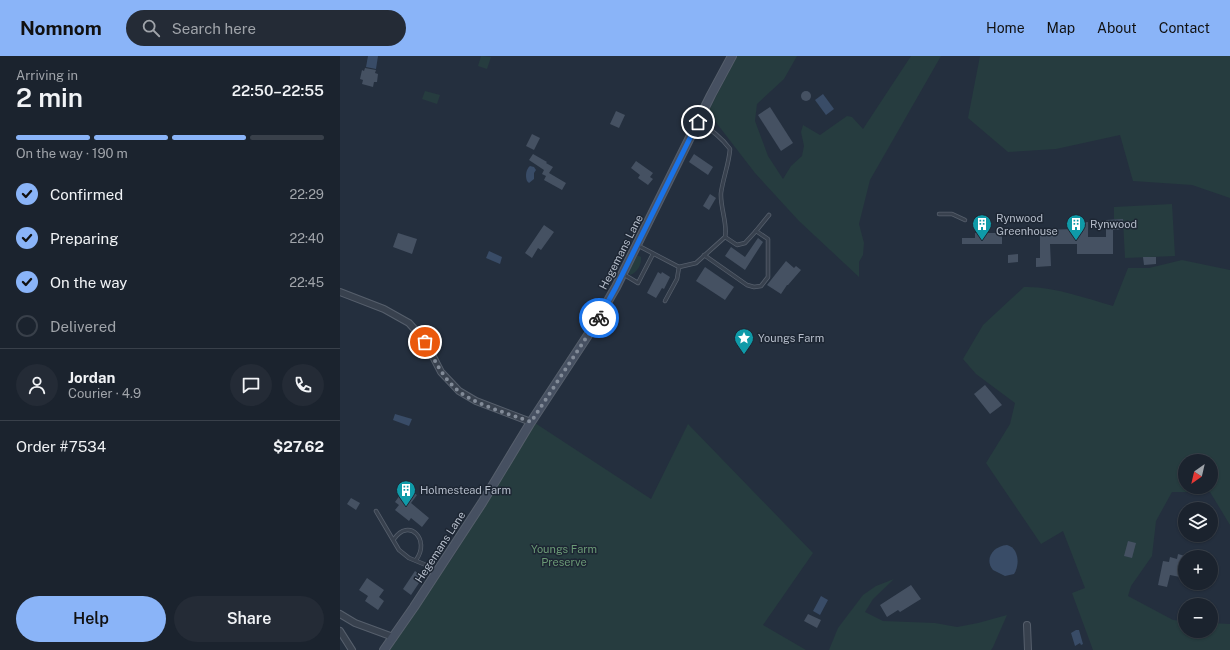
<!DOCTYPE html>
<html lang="en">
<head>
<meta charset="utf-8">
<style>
	body { margin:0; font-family:"Public Sans",sans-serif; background:#242b36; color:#f1f3f6; height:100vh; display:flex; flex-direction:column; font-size:15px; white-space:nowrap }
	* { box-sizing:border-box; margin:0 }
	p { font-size:13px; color:#a0a4aa }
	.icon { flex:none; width:22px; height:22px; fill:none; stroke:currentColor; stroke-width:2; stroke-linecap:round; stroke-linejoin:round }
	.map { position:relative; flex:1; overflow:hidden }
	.drawer { display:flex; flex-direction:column; background:#1b232e; width:340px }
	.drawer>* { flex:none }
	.needle { width:26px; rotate:214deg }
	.buttons { position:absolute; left:838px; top:398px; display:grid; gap:8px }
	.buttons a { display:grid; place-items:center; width:40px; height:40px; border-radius:50%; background:#1b232e; box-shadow:0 1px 3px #0004,0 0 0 1px #39404a; font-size:20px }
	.pin { position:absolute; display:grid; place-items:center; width:34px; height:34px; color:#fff; margin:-17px; border:2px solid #fff; border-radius:50%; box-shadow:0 1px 4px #0007 }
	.courier { position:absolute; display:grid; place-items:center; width:40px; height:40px; margin:-20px; border:3px solid #1a73e8; border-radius:50%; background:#fff; color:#222; box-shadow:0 1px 5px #0007 }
	.summary em { font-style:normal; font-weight:600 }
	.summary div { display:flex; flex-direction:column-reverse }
	.summary { display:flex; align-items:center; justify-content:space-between; height:68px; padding:0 16px }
	h1 { font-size:26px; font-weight:600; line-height:30px }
	.bar { display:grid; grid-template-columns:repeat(4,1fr); gap:6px 4px; align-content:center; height:48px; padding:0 16px }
	.bar i { height:5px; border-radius:3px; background:#39404a }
	.bar .current { background:#8ab4f8 }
	.bar p { grid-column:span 4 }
	.line { display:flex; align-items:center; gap:10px; padding:0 16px; border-top:1px solid #39404a }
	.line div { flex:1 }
	.round { display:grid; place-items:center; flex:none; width:42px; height:42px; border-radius:21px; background:#242b36 }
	ol { padding:0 16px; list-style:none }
	li { display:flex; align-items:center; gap:12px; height:44px }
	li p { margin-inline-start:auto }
	li .icon { padding:4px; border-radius:50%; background:#8ab4f8; color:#111; stroke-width:4 }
	li:last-child { color:#a0a4aa }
	li i { width:22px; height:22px; border:2px solid #39404a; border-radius:50% }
	.primary-button { display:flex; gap:8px; margin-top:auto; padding:8px 16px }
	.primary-button a { flex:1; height:46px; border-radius:24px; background:#8ab4f8; color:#111; font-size:16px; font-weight:600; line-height:46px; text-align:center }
	.primary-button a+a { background:#242b36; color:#f1f3f6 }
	header { display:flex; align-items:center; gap:24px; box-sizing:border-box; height:56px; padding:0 20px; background:#8ab4f8; color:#111 }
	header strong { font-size:19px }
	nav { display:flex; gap:22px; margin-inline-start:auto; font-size:14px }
	.search { width:280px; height:36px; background:#242b36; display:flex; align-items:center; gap:10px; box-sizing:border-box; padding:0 14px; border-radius:22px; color:#a0a4aa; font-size:15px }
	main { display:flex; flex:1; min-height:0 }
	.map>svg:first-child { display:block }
	.green { fill:#263c3f; fill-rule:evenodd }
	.water { fill:#394c67 }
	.building { fill:#455162 }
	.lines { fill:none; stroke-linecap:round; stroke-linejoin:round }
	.lane-casing { stroke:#565f6c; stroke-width:4.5 }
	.street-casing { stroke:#565f6c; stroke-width:8 }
	.secondary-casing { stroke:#565f6c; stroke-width:10 }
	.lane { stroke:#38414e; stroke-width:3 }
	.street { stroke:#38414e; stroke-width:6 }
	.secondary { stroke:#465061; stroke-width:8 }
	.done { stroke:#828b98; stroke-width:4; stroke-dasharray:0 7.2 }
	.route { stroke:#1a73e8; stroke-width:5 }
	.labels { text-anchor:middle; stroke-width:3; stroke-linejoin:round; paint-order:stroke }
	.poi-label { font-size:11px; fill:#b4bcc9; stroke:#1d2633; text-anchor:start }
	.street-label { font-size:11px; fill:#b4bcc9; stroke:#1d2633 }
	.park-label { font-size:11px; fill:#6b9a76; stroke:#1d2633 }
</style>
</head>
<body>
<header>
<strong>Nomnom</strong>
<div class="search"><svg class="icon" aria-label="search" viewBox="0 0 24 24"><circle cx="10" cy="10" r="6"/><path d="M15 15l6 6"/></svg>Search here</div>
<nav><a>Home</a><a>Map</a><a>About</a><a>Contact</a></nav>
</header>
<main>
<section class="drawer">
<div class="summary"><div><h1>2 min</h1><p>Arriving in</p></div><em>22:50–22:55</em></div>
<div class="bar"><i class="current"></i><i class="current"></i><i class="current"></i><i></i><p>On the way · 190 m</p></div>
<ol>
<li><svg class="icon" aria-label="check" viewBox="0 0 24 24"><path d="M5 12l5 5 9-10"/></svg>Confirmed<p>22:29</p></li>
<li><svg class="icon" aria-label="check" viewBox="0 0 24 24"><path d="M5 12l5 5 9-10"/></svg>Preparing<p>22:40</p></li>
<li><svg class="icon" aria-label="check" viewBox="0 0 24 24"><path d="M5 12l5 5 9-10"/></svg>On the way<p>22:45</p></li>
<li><i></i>Delivered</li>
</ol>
<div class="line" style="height:72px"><a class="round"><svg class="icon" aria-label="person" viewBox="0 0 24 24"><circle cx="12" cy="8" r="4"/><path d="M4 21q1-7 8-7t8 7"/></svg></a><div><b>Jordan</b><p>Courier · 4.9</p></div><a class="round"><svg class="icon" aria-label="chat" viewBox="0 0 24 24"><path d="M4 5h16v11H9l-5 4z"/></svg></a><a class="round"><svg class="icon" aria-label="phone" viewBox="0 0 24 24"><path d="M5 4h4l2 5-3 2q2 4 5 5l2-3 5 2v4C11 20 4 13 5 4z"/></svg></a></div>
<div class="line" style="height:52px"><div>Order #7534</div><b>$27.62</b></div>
<div class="primary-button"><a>Help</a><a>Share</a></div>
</section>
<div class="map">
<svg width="890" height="594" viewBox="0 0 890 594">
	<rect width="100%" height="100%" fill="#242f3e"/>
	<!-- green -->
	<g class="green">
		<polygon points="141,0 151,1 147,13 138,10"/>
		<polygon points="397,0 457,0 444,23 417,48 415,65 428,100 443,123 451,110 462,100 464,90 461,76 463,69 480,79 507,60 512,61 523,73 571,0 601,0 530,124 519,168 524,187 523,199 519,206 519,221 459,165 415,117 368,56"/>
		<polygon points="640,0 890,0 890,142 852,129 793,125 780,79 716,93 668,96 628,62"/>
		<polygon points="85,35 100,39 97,48 82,43"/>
		<polygon points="832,148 835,200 785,202 783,164 774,163 774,151"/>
		<path d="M297 200H299L301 201C302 208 297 217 290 219L288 216Z"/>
		<path d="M842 204 890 214V469L870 436H832L816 465 812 500 791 530 788 540 833 564 845 565V575H871V567L890 568V594H753L732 537 745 532 723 475 701 488 646 407 670 368 675 347 636 318 623 303 643 269 684 231C713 230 745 242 773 250L788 212H809ZM845 405H871V431H845Z"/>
		<polygon points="195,367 311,443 348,368 473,497 423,569 466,594 47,594 113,501"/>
		<polygon points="554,523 533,543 525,556 543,565 595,567 617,571 638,567 667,559 653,591 651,594 489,594 498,572 523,539 536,530"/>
	</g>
	<!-- water -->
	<g class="water">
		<polygon points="28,0 38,0 36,13 26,11"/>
		<polygon points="483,38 494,53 486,59 475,44"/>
		<path d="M190 110 194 111 196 114 194 117V123L189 127 187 125C185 120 186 113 190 110Z"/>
		<polygon points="149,195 162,201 160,208 146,202"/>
		<polygon points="55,358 72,363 69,370 53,364"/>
		<path d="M667 489C679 492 680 509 674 518L665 520 653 514C644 503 653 490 667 489Z"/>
		<polygon points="481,540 488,544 480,559 473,555"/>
		<polygon points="736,574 739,574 743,588 741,589 740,587 735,590 731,577"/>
	</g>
	<!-- building -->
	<g class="building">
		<polygon points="25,12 36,14 35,17 38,18 37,26 34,26 33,31 22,28 23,24 20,23 22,14 24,15"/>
		<circle cx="466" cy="40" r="5"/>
		<polygon points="430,51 453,87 441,95 418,59"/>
		<polygon points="276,55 285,59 279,72 270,68"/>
		<polygon points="192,78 200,82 194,94 186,90"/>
		<polygon points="193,98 207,106 206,107 213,111 209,117 226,127 222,134 204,124 206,120 202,118 204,114 189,104"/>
		<polygon points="354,98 373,111 368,119 349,106"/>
		<polygon points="296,105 313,117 310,121 313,123 308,129 298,122 300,119 291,112"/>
		<polygon points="370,138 376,142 369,154 363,150"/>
		<polygon points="783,163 784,173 773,174 773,198 737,198 737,188 710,188 711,210 696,211 696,202 700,202 700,174 735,173 735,167 748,166 748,181 766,181 766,164"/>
		<polygon points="204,169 214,176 201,194 198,192 192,202 185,197"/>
		<polygon points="58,177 77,183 72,198 53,191"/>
		<polygon points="635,177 662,177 662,188 622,188 622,182 635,182"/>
		<polygon points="418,182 423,186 405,214 385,200 391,191 405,201"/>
		<polygon points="678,198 678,206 668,207 668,199"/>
		<polygon points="803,201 816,201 816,208 804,209"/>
		<polygon points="446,205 454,212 456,210 461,214 448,229 447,229 441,238 427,229"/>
		<polygon points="365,211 394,231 385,244 356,225"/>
		<polygon points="318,216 321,218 322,216 330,221 324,233 322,232 316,242 307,237"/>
		<polygon points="645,329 662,349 650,358 634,338"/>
		<polygon points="70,434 77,439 71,447 89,462 82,471 71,462 69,465 55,454 59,449 55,446 60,439 64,442"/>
		<polygon points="11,442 20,447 16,454 7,448"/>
		<polygon points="788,485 796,487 792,502 784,500"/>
		<polygon points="838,498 845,500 845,522 830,519 827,531 818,529 823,505 829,506 830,501 837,503"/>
		<polygon points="75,515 83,521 71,539 63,533"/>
		<polygon points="27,522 44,534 39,541 44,545 38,554 25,545 28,540 19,534"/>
		<polygon points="571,529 581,543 560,556 558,554 547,561 540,549"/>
		<polygon points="468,558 481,564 477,572 464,565"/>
	</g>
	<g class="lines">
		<!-- lane casing -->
		<g class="lane-casing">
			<g id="lane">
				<polyline points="599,158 612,158 625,164"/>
				<polyline points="416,175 429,159"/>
				<path d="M297 189 339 211 356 207 385 181C388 169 380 151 381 137 383 122 389 108 390 93 381 81 371 73 358 66"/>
				<polyline points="364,199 407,229 414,231 421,230 428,221 428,183 416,175 405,187 397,189 385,181"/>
				<polyline points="283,218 298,227 313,198"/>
				<polyline points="325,245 337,223 339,211"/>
				<polyline points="36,455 59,494 69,502 86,509 97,516"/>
				<path d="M54 483C69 461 91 484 76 504"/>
			</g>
		</g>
		<!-- street casing -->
		<g class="street-casing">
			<g id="street">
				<polyline points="0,236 44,253 69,267 85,285 101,316 119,335 136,345 191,366"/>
				<polyline points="0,558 15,567 53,581"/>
				<polyline points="687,569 688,594"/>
				<polyline points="0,575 12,594"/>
			</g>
		</g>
		<!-- secondary casing -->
		<g class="secondary-casing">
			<polyline id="secondary" points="44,594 74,551 142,447 191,366 250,276 276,231 371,39 392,0"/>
		</g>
		<!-- lane -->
		<use href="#lane" class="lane"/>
		<!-- street -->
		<use href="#street" class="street"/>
		<!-- secondary -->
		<use href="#secondary" class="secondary"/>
	</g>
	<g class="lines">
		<!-- done -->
		<path class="done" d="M85 286C93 301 100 317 113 330 130 348 168 357 191 366L259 262"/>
		<!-- route -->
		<polyline class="route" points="259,262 276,231 358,66"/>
	</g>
	<!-- icons -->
	<defs>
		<g id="building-pin" transform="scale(1)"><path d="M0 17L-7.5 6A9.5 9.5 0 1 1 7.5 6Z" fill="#0f9aa8" stroke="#1d2633"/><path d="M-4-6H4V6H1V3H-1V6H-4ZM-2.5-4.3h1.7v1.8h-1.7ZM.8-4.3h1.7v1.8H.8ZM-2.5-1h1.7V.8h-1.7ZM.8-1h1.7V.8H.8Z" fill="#fff"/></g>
		<g id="sight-pin" transform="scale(1)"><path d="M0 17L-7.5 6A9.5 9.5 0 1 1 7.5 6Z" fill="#0f9aa8" stroke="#1d2633"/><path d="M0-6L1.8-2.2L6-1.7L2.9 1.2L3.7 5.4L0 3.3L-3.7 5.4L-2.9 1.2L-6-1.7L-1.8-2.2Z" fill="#fff"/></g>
	</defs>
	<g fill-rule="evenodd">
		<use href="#building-pin" x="642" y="168"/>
		<use href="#building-pin" x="736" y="168"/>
		<use href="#sight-pin" x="404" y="282"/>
		<use href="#building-pin" x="66" y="434"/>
	</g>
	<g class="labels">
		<!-- poi labels -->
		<g class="poi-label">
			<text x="656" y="166">Rynwood<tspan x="656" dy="13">Greenhouse</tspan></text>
			<text x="750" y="172">Rynwood</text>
			<text x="418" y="286">Youngs Farm</text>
			<text x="80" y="438">Holmestead Farm</text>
		</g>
		<!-- street labels -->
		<g class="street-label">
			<text transform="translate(281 196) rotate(-63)" y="4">Hegemans Lane</text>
			<text transform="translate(100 491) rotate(-57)" y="4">Hegemans Lane</text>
		</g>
		<!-- park labels -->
		<g class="park-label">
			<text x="224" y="497">Youngs Farm<tspan x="224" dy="13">Preserve</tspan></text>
		</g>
	</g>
</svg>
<div class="buttons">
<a><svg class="needle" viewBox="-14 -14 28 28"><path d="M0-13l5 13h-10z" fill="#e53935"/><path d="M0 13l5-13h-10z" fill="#a0a4aa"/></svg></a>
<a><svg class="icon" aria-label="layers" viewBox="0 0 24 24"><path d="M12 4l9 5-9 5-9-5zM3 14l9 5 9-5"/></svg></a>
<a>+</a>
<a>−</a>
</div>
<div class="pin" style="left:85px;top:286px;background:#ea580c"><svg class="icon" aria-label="bag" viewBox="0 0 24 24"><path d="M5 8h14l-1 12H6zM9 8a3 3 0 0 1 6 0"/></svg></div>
<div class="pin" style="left:358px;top:66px;background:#1f2937"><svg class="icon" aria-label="home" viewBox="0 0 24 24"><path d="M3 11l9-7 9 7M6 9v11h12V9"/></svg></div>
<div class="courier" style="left:259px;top:262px"><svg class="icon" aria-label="bike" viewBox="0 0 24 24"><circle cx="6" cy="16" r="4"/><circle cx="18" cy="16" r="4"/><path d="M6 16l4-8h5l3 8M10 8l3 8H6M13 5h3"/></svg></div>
</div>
</main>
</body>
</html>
